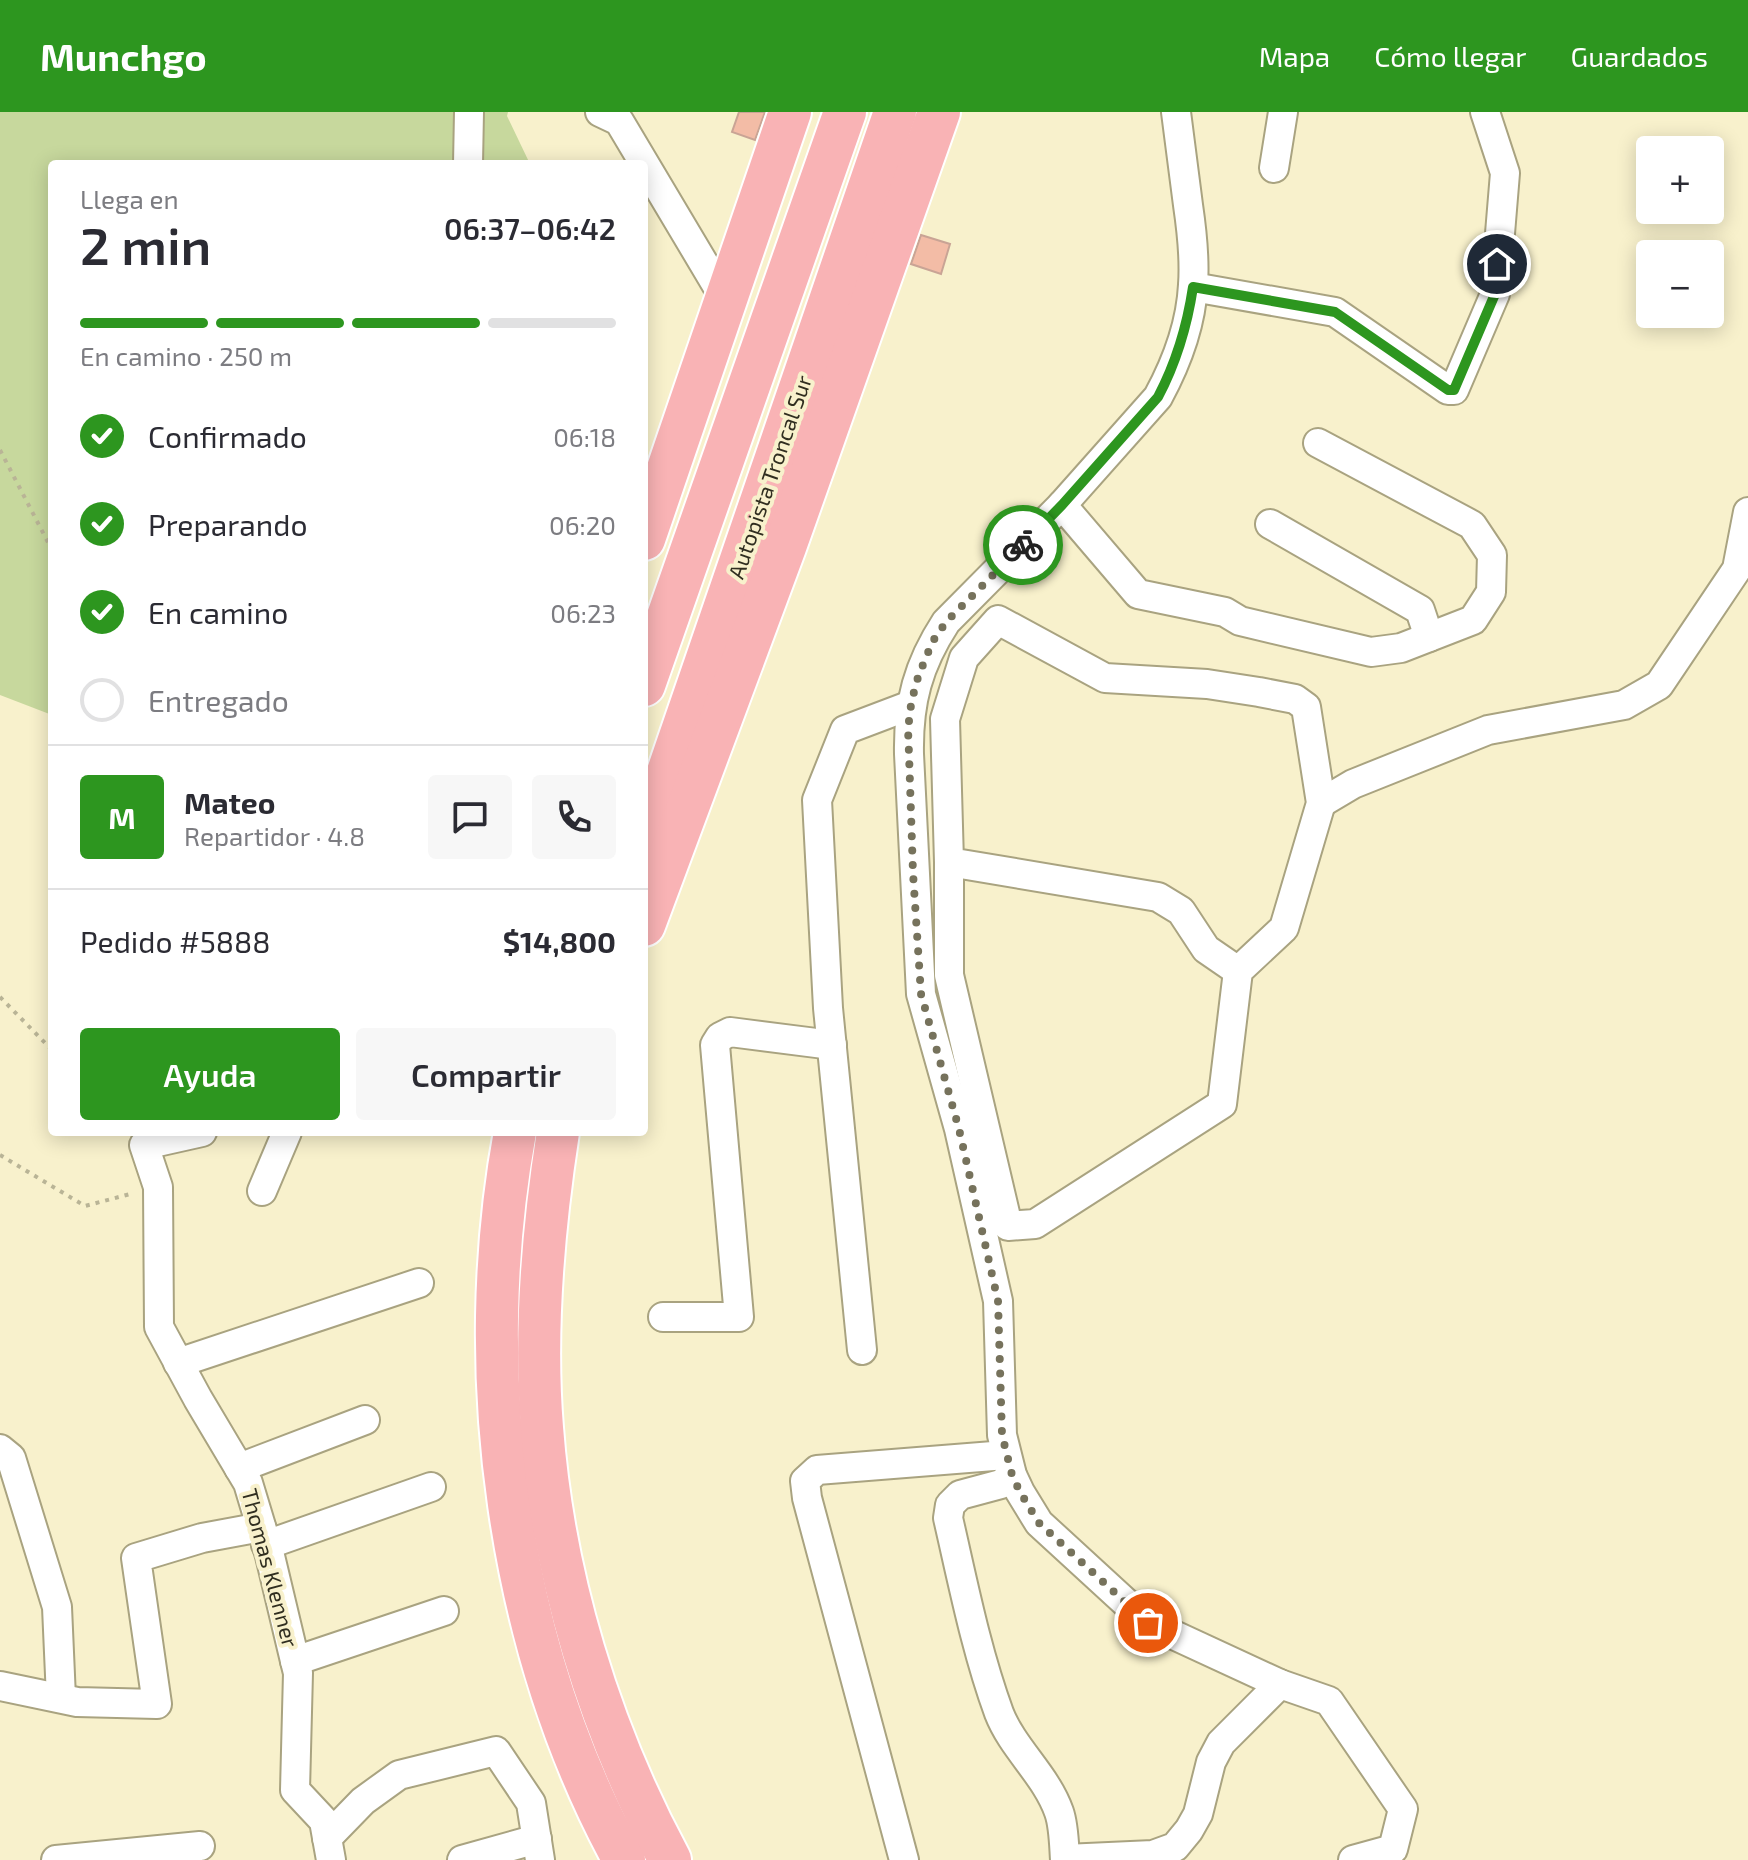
<!DOCTYPE html>
<html lang="es">
<head>
<meta charset="utf-8">
<style>
	body { margin:0; font-family:"Exo 2",sans-serif; background:#f7f7f7; color:#2b2b33; height:100vh; display:flex; flex-direction:column; font-size:30px; white-space:nowrap }
	* { box-sizing:border-box; margin:0 }
	p { font-size:26px; color:#7c7c81 }
	.icon { flex:none; width:44px; height:44px; fill:none; stroke:currentColor; stroke-width:2; stroke-linecap:round; stroke-linejoin:round }
	.map { position:relative; flex:1; overflow:hidden }
	.side { position:absolute; left:48px; top:48px; width:600px; height:976px; display:flex; flex-direction:column; background:#fff; border-radius:8px; box-shadow:0 4px 20px #0003 }
	.side>* { flex:none }
	.fabs { position:absolute; left:1636px; top:24px; display:grid; gap:16px }
	.fabs a { display:grid; place-items:center; width:88px; height:88px; border-radius:8px; background:#fff; box-shadow:0 4px 20px #0003; font-size:40px }
	.pin { position:absolute; display:grid; place-items:center; width:68px; height:68px; color:#fff; margin:-34px; border:4px solid #fff; border-radius:50%; box-shadow:0 2px 8px #0007 }
	.courier { position:absolute; display:grid; place-items:center; width:80px; height:80px; margin:-40px; border:6px solid #2d961f; border-radius:50%; background:#fff; color:#222; box-shadow:0 2px 10px #0007 }
	.summary em { font-style:normal; font-weight:600 }
	.summary div { display:flex; flex-direction:column-reverse }
	.summary { display:flex; align-items:center; justify-content:space-between; height:136px; padding:0 32px }
	h1 { font-size:52px; font-weight:600; line-height:60px }
	.bar { display:grid; grid-template-columns:repeat(4,1fr); gap:12px 8px; align-content:center; height:96px; padding:0 32px }
	.bar i { height:10px; border-radius:6px; background:#e1e1e2 }
	.bar .on { background:#2d961f }
	.bar p { grid-column:span 4 }
	.line { display:flex; align-items:center; gap:20px; padding:0 32px; border-top:2px solid #e1e1e2 }
	.line div { flex:1 }
	.round { display:grid; place-items:center; flex:none; width:84px; height:84px; border-radius:8px; background:#f7f7f7 }
	ol { padding:0 32px; list-style:none }
	li { display:flex; align-items:center; gap:24px; height:88px }
	li p { margin-inline-start:auto }
	li .icon { padding:8px; border-radius:50%; background:#2d961f; color:#fff; stroke-width:4 }
	li:last-child { color:#7c7c81 }
	li i { width:44px; height:44px; border:4px solid #e1e1e2; border-radius:50% }
	.action { display:flex; gap:16px; margin-top:auto; padding:16px 32px }
	.action a { flex:1; height:92px; border-radius:8px; background:#2d961f; color:#fff; font-size:32px; font-weight:600; line-height:92px; text-align:center }
	.action a+a { background:#f7f7f7; color:#2b2b33 }
	header { display:flex; align-items:center; gap:48px; box-sizing:border-box; height:112px; padding:0 40px; background:#2d961f; color:#fff }
	header strong { font-size:38px }
	nav { display:flex; gap:44px; margin-inline-start:auto; font-size:28px }
	.map>svg:first-child { display:block }
	.green { fill:#c7d89d }
	.building { fill:#f3bca6; stroke:#c9a495; stroke-width:2 }
	.lines { fill:none; stroke-linecap:round; stroke-linejoin:round }
	.minor-casing { stroke:#a9a380; stroke-width:32 }
	.highway-casing { stroke:#fff; stroke-width:46 }
	.path { stroke:#b9b496; stroke-width:4; stroke-dasharray:4 6; stroke-linecap:butt }
	.minor { stroke:#fff; stroke-width:28 }
	.highway { stroke:#f9b3b5; stroke-width:42 }
	.done { stroke:#76725c; stroke-width:8; stroke-dasharray:0 14.4 }
	.route { stroke:#2d961f; stroke-width:10 }
	.labels { text-anchor:middle; stroke-width:8; stroke-linejoin:round; paint-order:stroke }
	.street-label { font-size:22px; fill:#302e20; stroke:#f8f1cc }
</style>
</head>
<body>
<header>
<strong>Munchgo</strong>
<nav><a>Mapa</a><a>Cómo llegar</a><a>Guardados</a></nav>
</header>
<div class="map">
<svg width="1748" height="1748" viewBox="0 0 1748 1748">
	<rect width="100%" height="100%" fill="#f8f1cc"/>
	<!-- green -->
	<polygon class="green" points="0,0 508,0 507,4 530,52 52,52 52,603 0,583"/>
	<!-- building -->
	<g class="building">
		<polygon points="739,0 765,0 755,28 732,20"/>
		<polygon points="921,123 950,132 941,162 911,152"/>
	</g>
	<g class="lines">
		<!-- minor casing -->
		<g class="minor-casing">
			<g id="minor">
				<polyline points="600,0 619,9 725,187"/>
				<path d="M1176 0C1180 31 1184 62 1188 93 1192 120 1195 145 1193 173 1191 213 1177 250 1158 285L1062 393 946 510C918 553 908 590 909 642L921 882 959 1017 998 1189 1002 1323 1012 1363 1020 1380 1039 1411 1148 1511 1280 1572 1329 1589 1403 1697 1393 1737 1353 1748"/>
				<polyline points="468,52 469,0"/>
				<polyline points="1274,56 1283,0"/>
				<polyline points="1193,175 1335,200 1448,278 1454,278 1495,182 1505,61 1485,0"/>
				<polyline points="1062,393 1138,482 1225,500 1240,509 1371,540 1401,536 1473,508 1491,480 1492,443 1472,413 1318,331"/>
				<polyline points="1270,412 1420,498 1429,525"/>
				<polyline points="1321,691 1353,672 1488,618 1624,593 1659,573 1737,457 1748,400"/>
				<polyline points="949,750 1158,785 1181,799 1206,837 1238,859 1222,992 1035,1112 1008,1114 949,863 949,750 945,607 964,546 998,508 1105,566 1207,572 1259,580 1295,587 1306,595 1321,691 1284,816 1238,859"/>
				<polyline points="202,1020 144,1033 158,1075 159,1215 198,1287 248,1371 270,1444 295,1549 298,1561 295,1678 324,1709 331,1748"/>
				<polyline points="262,1079 287,1020"/>
				<polyline points="663,1205 739,1205 715,933 720,925 730,920 832,933"/>
				<polyline points="862,1238 828,896 817,688 845,618 911,593"/>
				<polyline points="178,1251 419,1171"/>
				<polyline points="0,1337 11,1346 57,1495 61,1586"/>
				<polyline points="239,1356 365,1308"/>
				<path d="M1012 1363 1001 1372 960 1383 950 1393 948 1406C963 1471 976 1538 999 1601 1013 1637 1046 1663 1059 1700 1064 1714 1064 1733 1065 1748"/>
				<polyline points="266,1433 431,1375"/>
				<polyline points="295,1549 444,1499"/>
				<polyline points="0,1574 77,1590 157,1592 136,1446 202,1426 261,1415"/>
				<polyline points="327,1726 363,1689 399,1663 496,1639 531,1691 540,1748"/>
				<polyline points="1065,1747 1153,1743 1175,1735 1189,1718 1198,1702 1211,1650 1221,1631 1280,1572"/>
				<polyline points="56,1748 200,1734"/>
				<polyline points="462,1748 537,1727"/>
				<polyline points="904,1748 807,1386 805,1369 817,1358 1006,1343"/>
			</g>
		</g>
		<!-- highway casing -->
		<g class="highway-casing">
			<g id="highway">
				<polyline points="644,427 790,0"/>
				<polyline points="644,573 845,0"/>
				<polyline points="644,730 895,0"/>
				<polyline points="644,813 785,435 939,0"/>
				<path d="M515 1020C471 1258 507 1534 624 1748"/>
				<path d="M558 1020C543 1117 534 1217 542 1316 553 1465 599 1616 670 1748"/>
			</g>
		</g>
		<!-- path -->
		<g class="path">
			<polyline points="0,338 52,438"/>
			<polyline points="0,885 52,938"/>
			<polyline points="0,1043 85,1094 134,1081"/>
		</g>
		<!-- minor -->
		<use href="#minor" class="minor"/>
		<!-- highway -->
		<use href="#highway" class="highway"/>
	</g>
	<g class="lines">
		<!-- done -->
		<polyline class="done" points="1023,433 946,510 933,529 924,550 916,571 911,593 908,617 909,642 913,761 921,882 959,1017 998,1189 1002,1323 1012,1363 1020,1380 1039,1411 1148,1511"/>
		<!-- route -->
		<path class="route" d="M1023 433 1062 393 1158 285C1177 249 1187 215 1193 175L1335 200 1448 278H1454L1495 182 1497 152"/>
	</g>
	<g class="labels">
		<!-- street labels -->
		<g class="street-label">
			<text transform="translate(770 365) rotate(-71)" y="8">Autopista Troncal Sur</text>
			<text transform="translate(270 1456) rotate(75)" y="8">Thomas Klenner</text>
		</g>
	</g>
</svg>
<div class="fabs">
<a>+</a>
<a>−</a>
</div>
<div class="pin" style="left:1148px;top:1511px;background:#ea580c"><svg class="icon" aria-label="bag" viewBox="0 0 24 24"><path d="M5 8h14l-1 12H6zM9 8a3 3 0 0 1 6 0"/></svg></div>
<div class="pin" style="left:1497px;top:152px;background:#1f2937"><svg class="icon" aria-label="home" viewBox="0 0 24 24"><path d="M3 11l9-7 9 7M6 9v11h12V9"/></svg></div>
<div class="courier" style="left:1023px;top:433px"><svg class="icon" aria-label="bike" viewBox="0 0 24 24"><circle cx="6" cy="16" r="4"/><circle cx="18" cy="16" r="4"/><path d="M6 16l4-8h5l3 8M10 8l3 8H6M13 5h3"/></svg></div>
<section class="side">
<div class="summary"><div><h1>2 min</h1><p>Llega en</p></div><em>06:37–06:42</em></div>
<div class="bar"><i class="on"></i><i class="on"></i><i class="on"></i><i></i><p>En camino · 250 m</p></div>
<ol>
<li><svg class="icon" aria-label="check" viewBox="0 0 24 24"><path d="M5 12l5 5 9-10"/></svg>Confirmado<p>06:18</p></li>
<li><svg class="icon" aria-label="check" viewBox="0 0 24 24"><path d="M5 12l5 5 9-10"/></svg>Preparando<p>06:20</p></li>
<li><svg class="icon" aria-label="check" viewBox="0 0 24 24"><path d="M5 12l5 5 9-10"/></svg>En camino<p>06:23</p></li>
<li><i></i>Entregado</li>
</ol>
<div class="line" style="height:144px"><b class="round" style="background:#2d961f;color:#fff">M</b><div><b>Mateo</b><p>Repartidor · 4.8</p></div><a class="round"><svg class="icon" aria-label="chat" viewBox="0 0 24 24"><path d="M4 5h16v11H9l-5 4z"/></svg></a><a class="round"><svg class="icon" aria-label="phone" viewBox="0 0 24 24"><path d="M5 4h4l2 5-3 2q2 4 5 5l2-3 5 2v4C11 20 4 13 5 4z"/></svg></a></div>
<div class="line" style="height:104px"><div>Pedido #5888</div><b>$14,800</b></div>
<div class="action"><a>Ayuda</a><a>Compartir</a></div>
</section>
</div>
</body>
</html>
